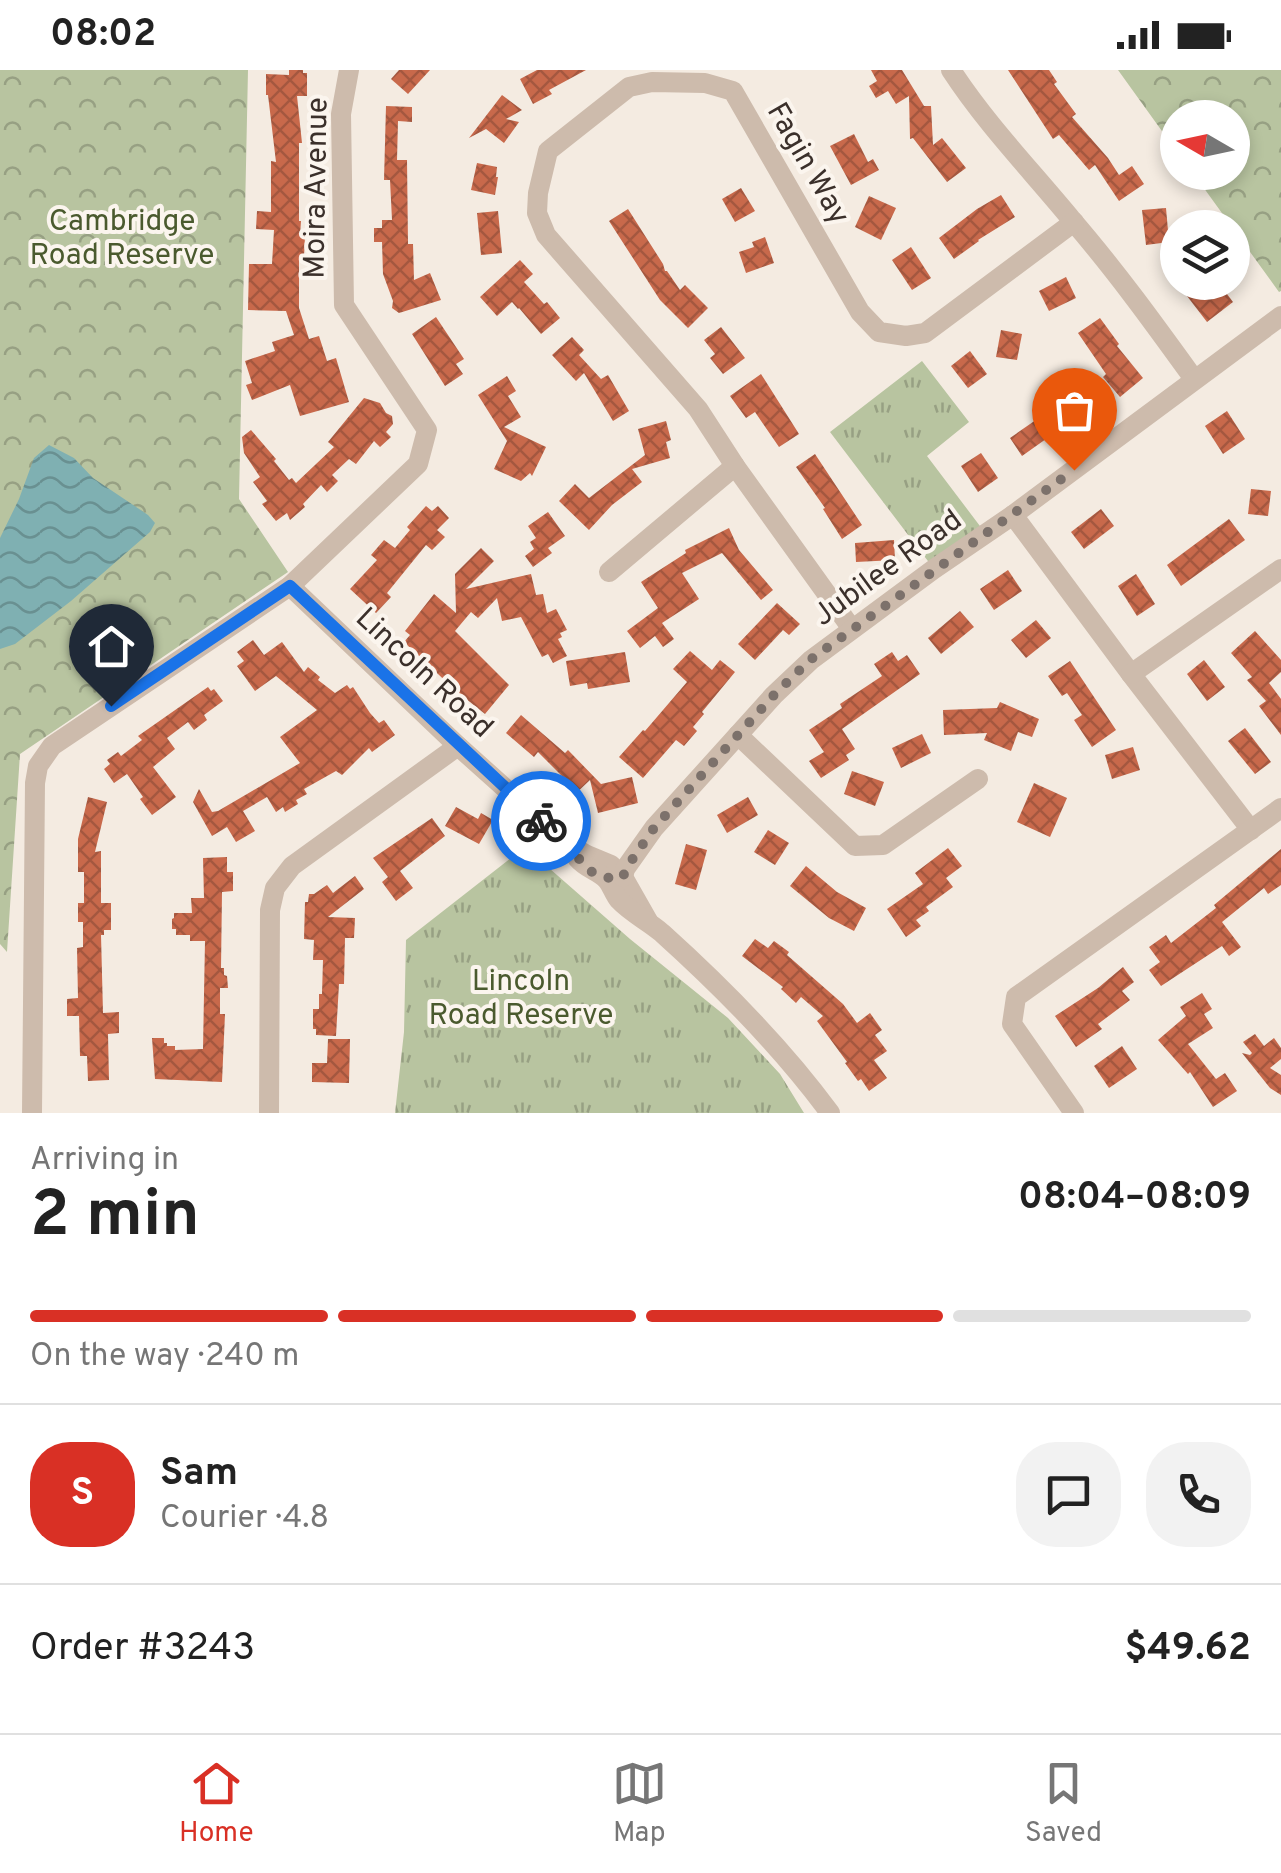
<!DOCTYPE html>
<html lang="en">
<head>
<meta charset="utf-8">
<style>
	body { margin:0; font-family:Overpass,sans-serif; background:#f2f2f2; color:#222; height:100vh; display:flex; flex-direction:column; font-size:38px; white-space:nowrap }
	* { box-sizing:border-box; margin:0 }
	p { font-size:32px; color:#767676 }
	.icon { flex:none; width:55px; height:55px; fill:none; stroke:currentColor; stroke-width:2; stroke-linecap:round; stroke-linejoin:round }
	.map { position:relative; height:1043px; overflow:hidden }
	.panel { display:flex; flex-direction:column; background:#fff; flex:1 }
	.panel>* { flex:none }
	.needle { width:65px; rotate:279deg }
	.buttons { position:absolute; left:1160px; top:30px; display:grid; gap:20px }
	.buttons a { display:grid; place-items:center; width:90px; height:90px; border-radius:50%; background:#fff; box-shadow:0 5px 15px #0003; font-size:50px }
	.pin { position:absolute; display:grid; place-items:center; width:85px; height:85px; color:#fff; margin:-102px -42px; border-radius:50% 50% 50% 0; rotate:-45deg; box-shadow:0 0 10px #0007 }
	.pin .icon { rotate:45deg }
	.courier { position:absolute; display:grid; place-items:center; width:100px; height:100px; margin:-50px; border:8px solid #1a73e8; border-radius:50%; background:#fff; color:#222; box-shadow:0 2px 12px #0007 }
	.headline em { font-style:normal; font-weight:700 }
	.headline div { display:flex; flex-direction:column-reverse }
	.headline { display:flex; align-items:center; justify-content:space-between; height:170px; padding:0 30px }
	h1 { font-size:65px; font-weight:700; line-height:75px }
	.bar { display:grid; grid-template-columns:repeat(4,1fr); gap:15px 10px; align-content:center; height:120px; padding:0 30px }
	.bar i { height:12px; border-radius:8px; background:#e0e0e0 }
	.bar .selected { background:#d93025 }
	.bar p { grid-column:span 4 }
	.line { display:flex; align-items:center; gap:25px; padding:0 30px; border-top:2px solid #e0e0e0 }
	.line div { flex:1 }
	.round { display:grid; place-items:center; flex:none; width:105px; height:105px; border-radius:40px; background:#f2f2f2 }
	.status { display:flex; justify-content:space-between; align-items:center; height:70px; padding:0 50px; background:#fff; direction:ltr }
	.status svg { height:28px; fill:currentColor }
	.menu { display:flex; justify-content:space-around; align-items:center; height:140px; border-top:2px solid #e0e0e0; background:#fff; font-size:28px; color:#767676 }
	.menu a { display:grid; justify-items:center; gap:5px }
	.menu .selected { color:#d93025 }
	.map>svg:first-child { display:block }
	.grass { fill:url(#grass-tufts) }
	.forest { fill:url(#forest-crowns) }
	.water { fill:url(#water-waves) }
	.building { fill:url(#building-cross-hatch) }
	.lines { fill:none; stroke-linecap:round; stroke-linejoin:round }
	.minor { stroke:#cdbbac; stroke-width:20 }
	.done { stroke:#7c716b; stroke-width:10; stroke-dasharray:0 18 }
	.route { stroke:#1a73e8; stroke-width:12 }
	.labels { text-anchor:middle; stroke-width:8; stroke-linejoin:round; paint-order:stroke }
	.street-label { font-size:30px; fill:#3b302b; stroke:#fbf5ee }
	.park-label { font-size:30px; fill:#4a5a2e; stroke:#fbf5ee }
</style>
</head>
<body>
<div class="status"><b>08:02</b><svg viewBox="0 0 49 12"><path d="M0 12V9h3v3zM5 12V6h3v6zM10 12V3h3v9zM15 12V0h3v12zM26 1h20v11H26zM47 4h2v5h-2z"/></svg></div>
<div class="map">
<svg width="1281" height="1043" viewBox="0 0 1281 1043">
	<defs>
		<pattern id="grass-tufts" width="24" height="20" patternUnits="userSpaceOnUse" patternTransform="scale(2.5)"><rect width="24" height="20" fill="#b8c4a0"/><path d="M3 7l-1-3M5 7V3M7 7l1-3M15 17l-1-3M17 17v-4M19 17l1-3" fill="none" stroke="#97a083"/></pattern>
		<pattern id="forest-crowns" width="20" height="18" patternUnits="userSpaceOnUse" patternTransform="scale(2.5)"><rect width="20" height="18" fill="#b8c4a0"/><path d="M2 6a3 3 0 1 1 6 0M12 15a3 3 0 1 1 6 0" fill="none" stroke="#97a083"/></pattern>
		<pattern id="water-waves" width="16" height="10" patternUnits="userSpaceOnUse" patternTransform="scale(2.5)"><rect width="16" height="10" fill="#7fb0b2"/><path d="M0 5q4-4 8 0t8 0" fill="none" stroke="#699091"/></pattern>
		<pattern id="building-cross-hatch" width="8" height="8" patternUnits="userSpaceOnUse" patternTransform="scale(2.5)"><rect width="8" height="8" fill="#c8694b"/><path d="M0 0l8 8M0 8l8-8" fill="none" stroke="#a4573f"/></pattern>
	</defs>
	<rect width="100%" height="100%" fill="#f4ebe1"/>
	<!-- grass -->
	<g class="grass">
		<polygon points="922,291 969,352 927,386 986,464 934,499 830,362"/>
		<polygon points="525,777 630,869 728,948 780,1004 804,1043 395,1043 404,962 406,870"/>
	</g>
	<!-- forest -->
	<g class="forest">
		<polygon points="0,0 248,0 239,429 288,502 20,684 7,882 0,874"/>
		<polygon points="1118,0 1281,0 1281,221 1279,222 1193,103 1232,102 1232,48 1178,48 1177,82"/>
	</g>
	<!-- water -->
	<polygon class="water" points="49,375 74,388 93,408 148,445 155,453 150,462 71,531 15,574 0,579 0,468 19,429 34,388"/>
	<!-- building -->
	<g class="building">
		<polygon points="289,0 303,0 303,3 307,3 307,26 297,26 302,73 299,73 299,151 301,151 300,165 305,166 304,187 299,187 299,238 309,269 319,266 327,291 336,288 349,332 300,346 290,315 252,330 246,315 252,313 245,291 275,281 272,272 294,265 286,241 248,240 249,194 272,194 274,160 256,159 257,141 271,142 271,91 276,92 268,25 266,25 266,4 289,5"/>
		<polygon points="399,0 430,0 408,24 391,9"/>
		<polygon points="537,0 586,0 549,20 552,24 533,34 520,9"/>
		<polygon points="871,0 902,0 924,36 931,36 933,75 942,68 966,98 947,112 913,68 910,69 909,26 896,34 888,21 876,28 869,16 877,11"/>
		<polygon points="1008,0 1049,0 1057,12 1054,14 1076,44 1072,47 1108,88 1119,105 1132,96 1144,114 1119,131 1095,95 1089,100 1059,65 1053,69"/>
		<polygon points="502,25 522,40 506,49 519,52 504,73 486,59 469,68"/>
		<polygon points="386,36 412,37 412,52 398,51 397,90 407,90 408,174 413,174 414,210 430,203 441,230 399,243 392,238 393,231 383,204 382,172 374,172 374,158 382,158 382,150 392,150 390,110 384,110"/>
		<polygon points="854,64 868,92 873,89 879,100 851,115 830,76"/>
		<polygon points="477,93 497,97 496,107 498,107 495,125 471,120"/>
		<polygon points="741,118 755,141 735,152 722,129"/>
		<polygon points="1001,125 1015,147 978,170 979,171 954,189 939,168 977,139"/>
		<polygon points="869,126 896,138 881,170 855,157"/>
		<polygon points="1166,138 1169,172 1146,175 1142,140"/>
		<polygon points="628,139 663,194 665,201 667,201 680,220 685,215 708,238 688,258 660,230 609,151"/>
		<polygon points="498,141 502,183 481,185 477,143"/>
		<polygon points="765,167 774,193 746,203 739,182 754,177 752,172"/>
		<polygon points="911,177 931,208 912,220 892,190"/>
		<polygon points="520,190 533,204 524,212 544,234 547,232 560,248 541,264 519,238 518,239 512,232 497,246 480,227"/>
		<polygon points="1066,207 1076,228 1049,241 1039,221"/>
		<polygon points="1180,212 1218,212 1233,232 1207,252 1187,226"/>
		<polygon points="436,247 464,289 456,294 463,304 445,316 412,264"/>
		<polygon points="1100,248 1119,274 1117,276 1143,308 1120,327 1103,307 1106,304 1078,263"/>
		<polygon points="721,257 745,288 723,304 710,288 715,284 704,270"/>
		<polygon points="1001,260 1022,264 1017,290 996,287"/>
		<polygon points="572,267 584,280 579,285 601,309 608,305 629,341 613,351 584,303 576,311 552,285"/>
		<polygon points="970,281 987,304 968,318 951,296"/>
		<polygon points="761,304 799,364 779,377 755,342 746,348 730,326"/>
		<polygon points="507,306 516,321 508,326 521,347 504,357 546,377 532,406 530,403 521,411 494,399 507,371 478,325"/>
		<polygon points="1063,314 1084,342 1022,386 1010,368 1043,345 1036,335"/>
		<polygon points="364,328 380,333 386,343 392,346 393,354 386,362 391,367 380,377 374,371 356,394 349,389 332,405 338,411 327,422 321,415 303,434 305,437 290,450 287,443 276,451 262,434 267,431 253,412 260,407 244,383 242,367 251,360 276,389 274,391 289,410 292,408 296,413 334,377 328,372"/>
		<polygon points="1227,341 1245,369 1223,384 1205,356"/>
		<polygon points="666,351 671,370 666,372 670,388 632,399 642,412 612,435 589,460 559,431 575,414 589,428 645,385 638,359"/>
		<polygon points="981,383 998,408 978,422 961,396"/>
		<polygon points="815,384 862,455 842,469 823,439 825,438 796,397"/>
		<polygon points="1251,419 1271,421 1268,446 1248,444"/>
		<polygon points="426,436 432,441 438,436 449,448 437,460 445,467 432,480 426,475 387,523 391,527 376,543 350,519 377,490 371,485 384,470 395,478 410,460 407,457"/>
		<polygon points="1101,439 1114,456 1084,479 1071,462"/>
		<polygon points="548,442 565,466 548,478 552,483 533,497 525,486 534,479 530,472 536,468 528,456"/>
		<polygon points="1229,449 1245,470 1181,516 1167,495"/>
		<polygon points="729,458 739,480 773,520 761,530 722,483 682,503 699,529 662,553 674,569 663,577 655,566 640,578 627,561 658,538 641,512 686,483 685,480"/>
		<polygon points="894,470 895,490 856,492 855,473"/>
		<polygon points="481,478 494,491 466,519 531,504 536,525 543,524 547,543 556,539 567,560 560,563 562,567 558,569 567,586 553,593 548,584 542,587 521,547 502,551 497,528 478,548 471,542 455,561 509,615 485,644 455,620 404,572 410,565 405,561 434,524 456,543 455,504"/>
		<polygon points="1008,500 1022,521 994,540 980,519"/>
		<polygon points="1136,504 1155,534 1137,546 1118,516"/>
		<polygon points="777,533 800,554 789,565 783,560 755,590 738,574"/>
		<polygon points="960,541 974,557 941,584 928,568"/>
		<polygon points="1036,550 1051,568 1026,588 1011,570"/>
		<polygon points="1255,561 1281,590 1281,602 1269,613 1281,629 1281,665 1259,636 1266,631 1247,610 1252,607 1231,583"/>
		<polygon points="253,570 264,585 282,572 304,602 308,597 320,607 318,610 335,623 347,615 350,619 353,617 370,643 379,653 384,650 395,665 372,682 369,678 342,705 336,701 304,719 307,724 296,730 298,734 285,742 283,737 276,742 267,727 243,741 255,761 236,772 227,757 212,766 193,732 199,719 212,742 218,741 300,693 280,667 317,640 276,606 255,621 237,596 244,591 237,582"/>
		<polygon points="690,581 712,600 720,590 735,602 702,642 704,644 693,657 697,661 684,676 676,670 643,708 619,687 643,660 645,661 687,612 673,599"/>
		<polygon points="625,582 630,612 588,619 587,613 570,616 566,591"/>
		<polygon points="892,582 898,591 907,585 920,604 842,659 855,679 846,685 849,690 821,708 809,691 824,682 809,660 842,638 840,634 882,606 874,594"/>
		<polygon points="1204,590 1225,617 1207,631 1187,604"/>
		<polygon points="1070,591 1116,660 1092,677 1074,650 1082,645 1067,623 1062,626 1048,606"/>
		<polygon points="208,617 211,621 214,619 223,631 204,645 207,650 194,660 188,652 167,668 175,679 153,697 176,727 152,745 140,729 143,727 127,704 114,713 104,699 110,694 107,690 118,682 121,686 142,670 138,666"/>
		<polygon points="1000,632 1039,649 1032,667 1018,662 1011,681 984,670 987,663 944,665 943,640 997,638"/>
		<polygon points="521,645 565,683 568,680 601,714 632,707 638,733 598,743 590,710 572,727 559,713 562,706 538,682 534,687 506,663"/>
		<polygon points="1245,658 1271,692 1255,704 1228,671"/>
		<polygon points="922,664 931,683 901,698 892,678"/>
		<polygon points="1133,677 1140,700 1112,709 1105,685"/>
		<polygon points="852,701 884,712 875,736 844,724"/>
		<polygon points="1034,713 1067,728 1050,767 1017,752"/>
		<polygon points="88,727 107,732 95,782 101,781 101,833 111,833 111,860 104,860 104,865 101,865 103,943 119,942 119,963 108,964 109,1010 88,1011 87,986 80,986 79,946 67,946 67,929 78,928 77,878 83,877 83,852 78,852 78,833 84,833 84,802 78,802 78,769"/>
		<polygon points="748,727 758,745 727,763 717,745"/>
		<polygon points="456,737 478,749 481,743 493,750 479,774 445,756"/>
		<polygon points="432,748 445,766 400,801 413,818 396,831 382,812 388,807 373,788"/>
		<polygon points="768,760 789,773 775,795 754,782"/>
		<polygon points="686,774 707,780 696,820 675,814"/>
		<polygon points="948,778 962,796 946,808 953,817 926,837 929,841 916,850 921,856 906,867 887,839 923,814 915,803"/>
		<polygon points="1281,779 1281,815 1268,824 1264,818 1222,852 1241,877 1229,886 1222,876 1161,916 1149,900 1160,892 1149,877 1166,865 1171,873 1216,838 1214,835"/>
		<polygon points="227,787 227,802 233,802 233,821 222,822 221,898 224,898 224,905 227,906 228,918 220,918 220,944 225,944 222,1012 155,1009 152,968 164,968 164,973 167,973 167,976 175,976 175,980 203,979 205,871 190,871 190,865 176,865 176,859 172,859 172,849 174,848 174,843 192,843 191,828 204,828 203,788"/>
		<polygon points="806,796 837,822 866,838 854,861 829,848 790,816"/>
		<polygon points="355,806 364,819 328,847 355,848 354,868 345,868 344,914 339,914 336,966 316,965 316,959 313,959 313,939 319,939 319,924 322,924 323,890 313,890 314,870 304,869 305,832 308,832 309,824 314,824 327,815 333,823"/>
		<polygon points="755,869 768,878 774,871 789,882 787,885 843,934 857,953 870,943 882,960 875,965 887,981 874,990 887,1008 869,1021 861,1009 858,1011 845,993 847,992 817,951 823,946 801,927 796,933 781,919 783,917 742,886"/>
		<polygon points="1123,897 1134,912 1122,921 1130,930 1098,954 1102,959 1076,977 1055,946 1098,918"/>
		<polygon points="1202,923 1212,939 1204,944 1213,958 1188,974 1216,1009 1225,1003 1237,1021 1213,1037 1190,1002 1188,1004 1158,970 1186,946 1180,937"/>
		<polygon points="1255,964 1264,976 1274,968 1281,978 1281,989 1270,998 1281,1005 1281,1025 1270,1018 1242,983 1250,985 1252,983 1243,972"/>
		<polygon points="328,969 350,969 349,1013 312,1012 312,993 327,993"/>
		<polygon points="1122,976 1137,999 1109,1018 1094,996"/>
	</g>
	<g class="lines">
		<!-- minor -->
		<g class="minor">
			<path d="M951 0C987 55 1030 99 1072 150 1116 201 1155 255 1194 309"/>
			<polyline points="1013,445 1131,604 1251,760"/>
			<polyline points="609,502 735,396"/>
			<polyline points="290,516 458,676 565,772 587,785 611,795 623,807 648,851"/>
			<polyline points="852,559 735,396 698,339 546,165 537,143 538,123 548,81 629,17 652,12 705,13 733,21 860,242 879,262 906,266 925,263 1074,152"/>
			<polyline points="1131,604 1281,499"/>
			<polyline points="738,665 855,776 883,775 978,709"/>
			<path d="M577 788C586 799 599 801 607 810 612 816 614 824 619 830 631 843 648 851 662 863 723 918 781 976 830 1043"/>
			<polyline points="623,807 625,799 654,758 774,625 811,590 934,499 1013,445 1281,246"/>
			<polyline points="32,1043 35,713 38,696 52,676 290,516 418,394 427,360 344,235 341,44 349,0"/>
			<polyline points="269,1043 270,840 275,818 292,796 458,676"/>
			<polyline points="1074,1043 1012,954 1016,927 1281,738"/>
		</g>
	</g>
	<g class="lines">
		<!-- done -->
		<path class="done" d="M541 751C549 758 558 764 565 772 586 795 588 810 623 808L625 800 654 758 774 625 810 590 1074 400"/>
		<!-- route -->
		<polyline class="route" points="111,636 290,516 541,751"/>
	</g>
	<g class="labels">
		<!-- street labels -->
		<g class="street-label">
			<text transform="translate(809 93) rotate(60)" y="10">Fagin Way</text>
			<text transform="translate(315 118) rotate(-89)" y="10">Moira Avenue</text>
			<text transform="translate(887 497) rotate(-36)" y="10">Jubilee Road</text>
			<text transform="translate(425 602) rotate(43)" y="10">Lincoln Road</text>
		</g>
		<!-- park labels -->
		<g class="park-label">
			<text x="122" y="160">Cambridge<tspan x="122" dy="34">Road Reserve</tspan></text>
			<text x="521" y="920">Lincoln<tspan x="521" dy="34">Road Reserve</tspan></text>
		</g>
	</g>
</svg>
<div class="buttons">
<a><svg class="needle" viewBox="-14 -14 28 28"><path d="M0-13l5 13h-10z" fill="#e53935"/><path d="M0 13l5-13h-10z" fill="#767676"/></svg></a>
<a><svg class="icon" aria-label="layers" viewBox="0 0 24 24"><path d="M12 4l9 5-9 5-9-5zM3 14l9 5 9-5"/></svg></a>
</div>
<div class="pin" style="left:1074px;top:400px;background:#ea580c"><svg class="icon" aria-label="bag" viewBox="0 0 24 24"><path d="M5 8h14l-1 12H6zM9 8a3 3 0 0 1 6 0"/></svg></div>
<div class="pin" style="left:111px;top:636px;background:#1f2937"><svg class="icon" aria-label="home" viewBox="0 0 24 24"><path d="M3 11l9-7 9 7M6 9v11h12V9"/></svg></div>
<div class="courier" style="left:541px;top:751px"><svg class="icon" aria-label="bike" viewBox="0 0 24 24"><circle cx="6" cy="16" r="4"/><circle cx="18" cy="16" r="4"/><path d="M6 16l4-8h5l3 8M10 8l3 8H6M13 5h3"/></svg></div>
</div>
<section class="panel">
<div class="headline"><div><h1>2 min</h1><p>Arriving in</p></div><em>08:04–08:09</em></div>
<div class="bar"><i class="selected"></i><i class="selected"></i><i class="selected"></i><i></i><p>On the way · 240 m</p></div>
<div class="line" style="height:180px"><b class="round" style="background:#d93025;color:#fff">S</b><div><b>Sam</b><p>Courier · 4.8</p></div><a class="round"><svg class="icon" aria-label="chat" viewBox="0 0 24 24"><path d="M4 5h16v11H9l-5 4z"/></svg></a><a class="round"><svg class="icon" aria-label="phone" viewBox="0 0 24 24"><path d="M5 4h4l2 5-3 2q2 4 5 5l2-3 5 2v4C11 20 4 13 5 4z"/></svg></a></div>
<div class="line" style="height:130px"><div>Order #3243</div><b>$49.62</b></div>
</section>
<nav class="menu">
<a class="selected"><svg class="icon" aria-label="home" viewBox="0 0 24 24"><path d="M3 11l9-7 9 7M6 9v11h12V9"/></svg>Home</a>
<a><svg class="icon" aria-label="map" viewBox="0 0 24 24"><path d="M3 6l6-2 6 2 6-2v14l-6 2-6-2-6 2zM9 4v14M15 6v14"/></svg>Map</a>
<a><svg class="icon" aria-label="saved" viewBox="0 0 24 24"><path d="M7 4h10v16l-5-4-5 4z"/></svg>Saved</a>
</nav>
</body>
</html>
